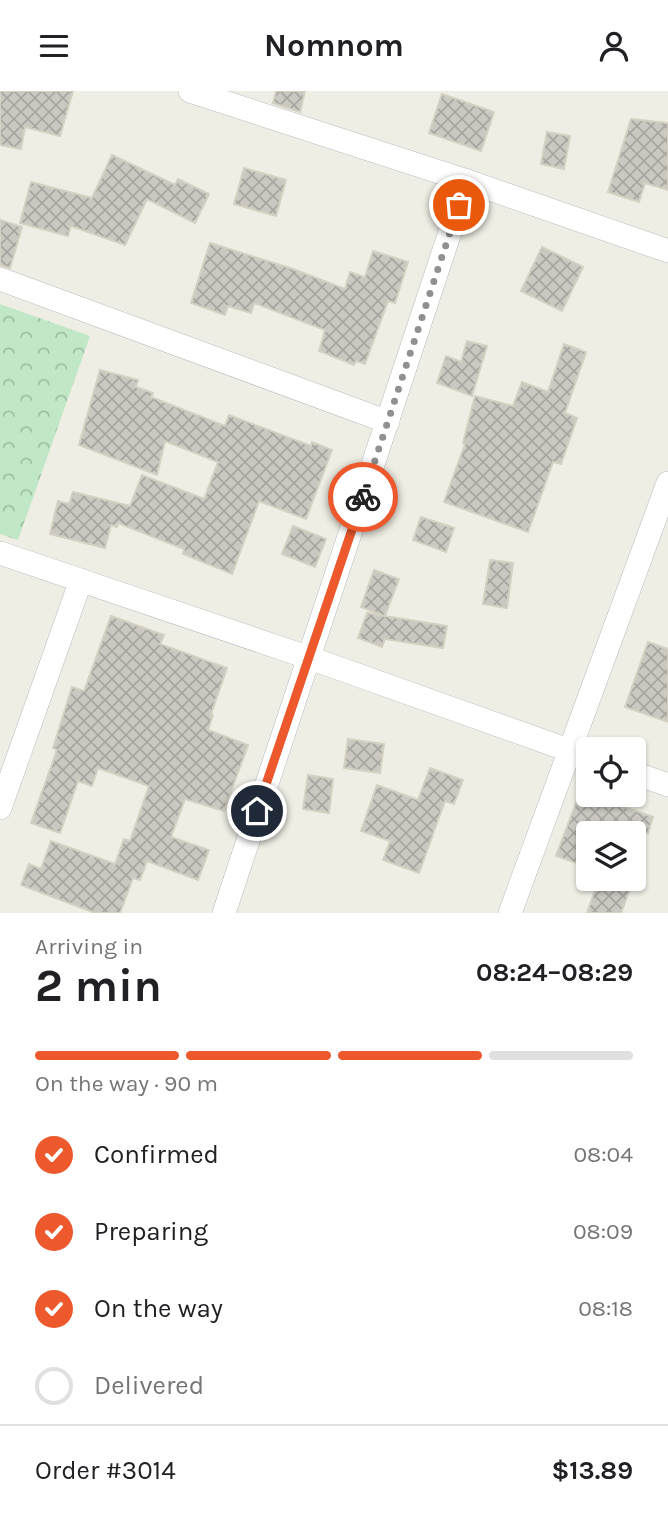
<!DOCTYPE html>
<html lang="en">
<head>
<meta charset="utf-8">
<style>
	body { margin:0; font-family:Karla,sans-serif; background:#f2f2f2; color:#202124; height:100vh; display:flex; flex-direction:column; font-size:26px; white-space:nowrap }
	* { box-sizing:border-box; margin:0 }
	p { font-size:23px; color:#757577 }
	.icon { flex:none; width:38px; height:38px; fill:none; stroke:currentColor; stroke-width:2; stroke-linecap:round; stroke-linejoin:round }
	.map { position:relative; height:822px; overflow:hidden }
	.panel { display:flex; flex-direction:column; background:#fff; flex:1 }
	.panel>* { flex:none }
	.buttons { position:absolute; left:576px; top:646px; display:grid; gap:14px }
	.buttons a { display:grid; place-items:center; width:70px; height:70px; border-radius:7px; background:#fff; box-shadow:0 2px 5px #0004; font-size:35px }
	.pin { position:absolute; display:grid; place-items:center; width:60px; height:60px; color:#fff; margin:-30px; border:4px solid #fff; border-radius:50%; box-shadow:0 2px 7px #0007 }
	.courier { position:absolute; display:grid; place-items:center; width:70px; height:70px; margin:-35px; border:5px solid #ed582c; border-radius:50%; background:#fff; color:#222; box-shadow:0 2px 9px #0007 }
	.summary em { font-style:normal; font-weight:700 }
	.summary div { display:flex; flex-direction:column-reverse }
	.summary { display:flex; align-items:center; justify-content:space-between; height:119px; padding:0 35px }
	h1 { font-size:46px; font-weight:700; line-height:52px }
	.bar { display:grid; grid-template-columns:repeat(4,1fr); gap:10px 7px; align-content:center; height:84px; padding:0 35px }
	.bar i { height:9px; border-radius:5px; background:#e0e0e0 }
	.bar .active { background:#ed582c }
	.bar p { grid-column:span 4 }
	.line { display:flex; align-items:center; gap:18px; padding:0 35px; border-top:2px solid #e0e0e0 }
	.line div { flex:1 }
	ol { padding:0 35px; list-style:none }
	li { display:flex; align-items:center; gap:21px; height:77px }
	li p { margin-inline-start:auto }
	li .icon { padding:7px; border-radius:50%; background:#ed582c; color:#fff; stroke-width:4 }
	li:last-child { color:#757577 }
	li i { width:38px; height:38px; border:4px solid #e0e0e0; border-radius:50% }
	header { display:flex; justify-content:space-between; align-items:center; height:91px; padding:0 35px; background:#fff; font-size:32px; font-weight:700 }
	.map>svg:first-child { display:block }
	.park { fill:url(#park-crowns) }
	.building { fill:url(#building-cross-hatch); stroke:#d4d1c2; stroke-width:2 }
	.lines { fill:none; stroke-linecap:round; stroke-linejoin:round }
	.street-casing { stroke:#b9bbc0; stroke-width:24 }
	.street { stroke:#fff; stroke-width:23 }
	.done { stroke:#8f9091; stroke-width:7; stroke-dasharray:0 12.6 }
	.route { stroke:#ed582c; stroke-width:9 }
</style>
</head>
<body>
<header><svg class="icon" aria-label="menu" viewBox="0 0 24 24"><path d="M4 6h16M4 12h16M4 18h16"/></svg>Nomnom<svg class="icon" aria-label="person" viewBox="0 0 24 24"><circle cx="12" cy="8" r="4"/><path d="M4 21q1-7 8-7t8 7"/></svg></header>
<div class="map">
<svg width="668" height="822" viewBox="0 0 668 822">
	<defs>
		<pattern id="park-crowns" width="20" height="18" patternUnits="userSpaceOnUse" patternTransform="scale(1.75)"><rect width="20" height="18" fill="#c0e7c6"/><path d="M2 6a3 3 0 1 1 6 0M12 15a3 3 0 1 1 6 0" fill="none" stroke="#9fbea4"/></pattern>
		<pattern id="building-cross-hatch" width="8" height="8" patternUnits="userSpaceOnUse" patternTransform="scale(1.75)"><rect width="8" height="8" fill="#cac8c1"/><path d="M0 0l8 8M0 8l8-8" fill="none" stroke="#a7a6a0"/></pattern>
	</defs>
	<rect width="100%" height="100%" fill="#efeee4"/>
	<!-- park -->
	<polygon class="park" points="0,213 90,245 18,449 0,443"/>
	<!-- building -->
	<g class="building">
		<polygon points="0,0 73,0 60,45 25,36 21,58 0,54"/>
		<polygon points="276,0 305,0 300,21 273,12"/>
		<polygon points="442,3 494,21 481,60 429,42"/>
		<polygon points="631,28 668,32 668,99 645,92 639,111 608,101"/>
		<polygon points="547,41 570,45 564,78 541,73"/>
		<polygon points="112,64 175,94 178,88 209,103 195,132 147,108 125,154 71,135 68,145 20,132 31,91 92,107"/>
		<polygon points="244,77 286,89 276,125 234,113"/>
		<polygon points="0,129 22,136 10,177 0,174"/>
		<polygon points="210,152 293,178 345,198 350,181 365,186 373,160 408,171 395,212 388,210 365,273 356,270 354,274 319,260 325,239 254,212 251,222 228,215 225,224 191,212"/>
		<polygon points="542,156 583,176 562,220 521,200"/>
		<polygon points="467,250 487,255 472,305 437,292 446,265 461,271"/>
		<polygon points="564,253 586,261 565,322 577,327 561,373 553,371 528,441 444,411 465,353 463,352 475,305 513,315 522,291 548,301"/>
		<polygon points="100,279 138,289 136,296 153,302 151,306 225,335 229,324 311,355 312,351 332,359 306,428 259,410 232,483 183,463 184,458 118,432 117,436 111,434 105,457 50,443 58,410 69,413 73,401 130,415 142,384 204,408 218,371 165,350 157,384 79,354"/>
		<polygon points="421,426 454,437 446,461 413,449"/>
		<polygon points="293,435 326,448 315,476 282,463"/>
		<polygon points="490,469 513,472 507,517 483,513"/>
		<polygon points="374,479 399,488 385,525 447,535 443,557 385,548 382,556 358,547 367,522 384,525 361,516"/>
		<polygon points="111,525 164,544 160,553 227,577 211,623 213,624 208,639 248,654 224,720 185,708 171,746 209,759 198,789 147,770 140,789 133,787 120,822 95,822 21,794 29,773 41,778 51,750 115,773 124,748 130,750 149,695 98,677 92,695 78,690 60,742 31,732 57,659 53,657 72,596 84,600"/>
		<polygon points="648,551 668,558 668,631 625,616"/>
		<polygon points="348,648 384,653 380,682 344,677"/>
		<polygon points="430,677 463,689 454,713 445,710 419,782 383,769 390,750 361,740 377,694 418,709"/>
		<polygon points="308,684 333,688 329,722 303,718"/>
		<polygon points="579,704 603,704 601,708 653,726 648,742 588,742 588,776 556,765"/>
		<polygon points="599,788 611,788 631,795 621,822 587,822"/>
	</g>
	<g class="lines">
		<!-- street casing -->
		<g class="street-casing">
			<g id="street">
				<polyline points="190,0 467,90 668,160"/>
				<polyline points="0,188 388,331"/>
				<polyline points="0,462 307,566 588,666"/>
				<polyline points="634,682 668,694"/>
				<polyline points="0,717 81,489"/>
				<polyline points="224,822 467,90"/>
				<polyline points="510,822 668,392"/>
			</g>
		</g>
		<!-- street -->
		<use href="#street" class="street"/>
	</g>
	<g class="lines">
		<!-- done -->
		<polyline class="done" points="363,406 459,114"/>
		<!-- route -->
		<polyline class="route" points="257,720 363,406"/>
	</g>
</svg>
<div class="buttons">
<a><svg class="icon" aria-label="locate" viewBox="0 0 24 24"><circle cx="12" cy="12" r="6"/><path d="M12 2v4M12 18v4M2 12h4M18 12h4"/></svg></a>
<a><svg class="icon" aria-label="layers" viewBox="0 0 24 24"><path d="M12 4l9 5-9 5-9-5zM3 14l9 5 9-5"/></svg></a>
</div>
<div class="pin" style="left:459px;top:114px;background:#ea580c"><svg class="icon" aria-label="bag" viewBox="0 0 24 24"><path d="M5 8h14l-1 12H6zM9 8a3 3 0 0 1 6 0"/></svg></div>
<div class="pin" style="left:257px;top:720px;background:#1f2937"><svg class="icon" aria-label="home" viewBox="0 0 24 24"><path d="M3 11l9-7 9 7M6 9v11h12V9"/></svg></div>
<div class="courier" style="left:363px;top:406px"><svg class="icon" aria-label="bike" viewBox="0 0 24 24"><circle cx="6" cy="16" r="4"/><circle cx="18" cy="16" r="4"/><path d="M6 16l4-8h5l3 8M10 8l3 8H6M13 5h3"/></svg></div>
</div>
<section class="panel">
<div class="summary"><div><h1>2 min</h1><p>Arriving in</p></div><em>08:24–08:29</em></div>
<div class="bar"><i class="active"></i><i class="active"></i><i class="active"></i><i></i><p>On the way · 90 m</p></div>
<ol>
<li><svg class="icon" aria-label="check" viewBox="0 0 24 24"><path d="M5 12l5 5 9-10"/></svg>Confirmed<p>08:04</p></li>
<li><svg class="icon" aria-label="check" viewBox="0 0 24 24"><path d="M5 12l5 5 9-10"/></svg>Preparing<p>08:09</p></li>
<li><svg class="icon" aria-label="check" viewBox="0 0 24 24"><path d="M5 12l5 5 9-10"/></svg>On the way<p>08:18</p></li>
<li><i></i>Delivered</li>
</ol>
<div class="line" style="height:91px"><div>Order #3014</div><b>$13.89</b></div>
</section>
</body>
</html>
